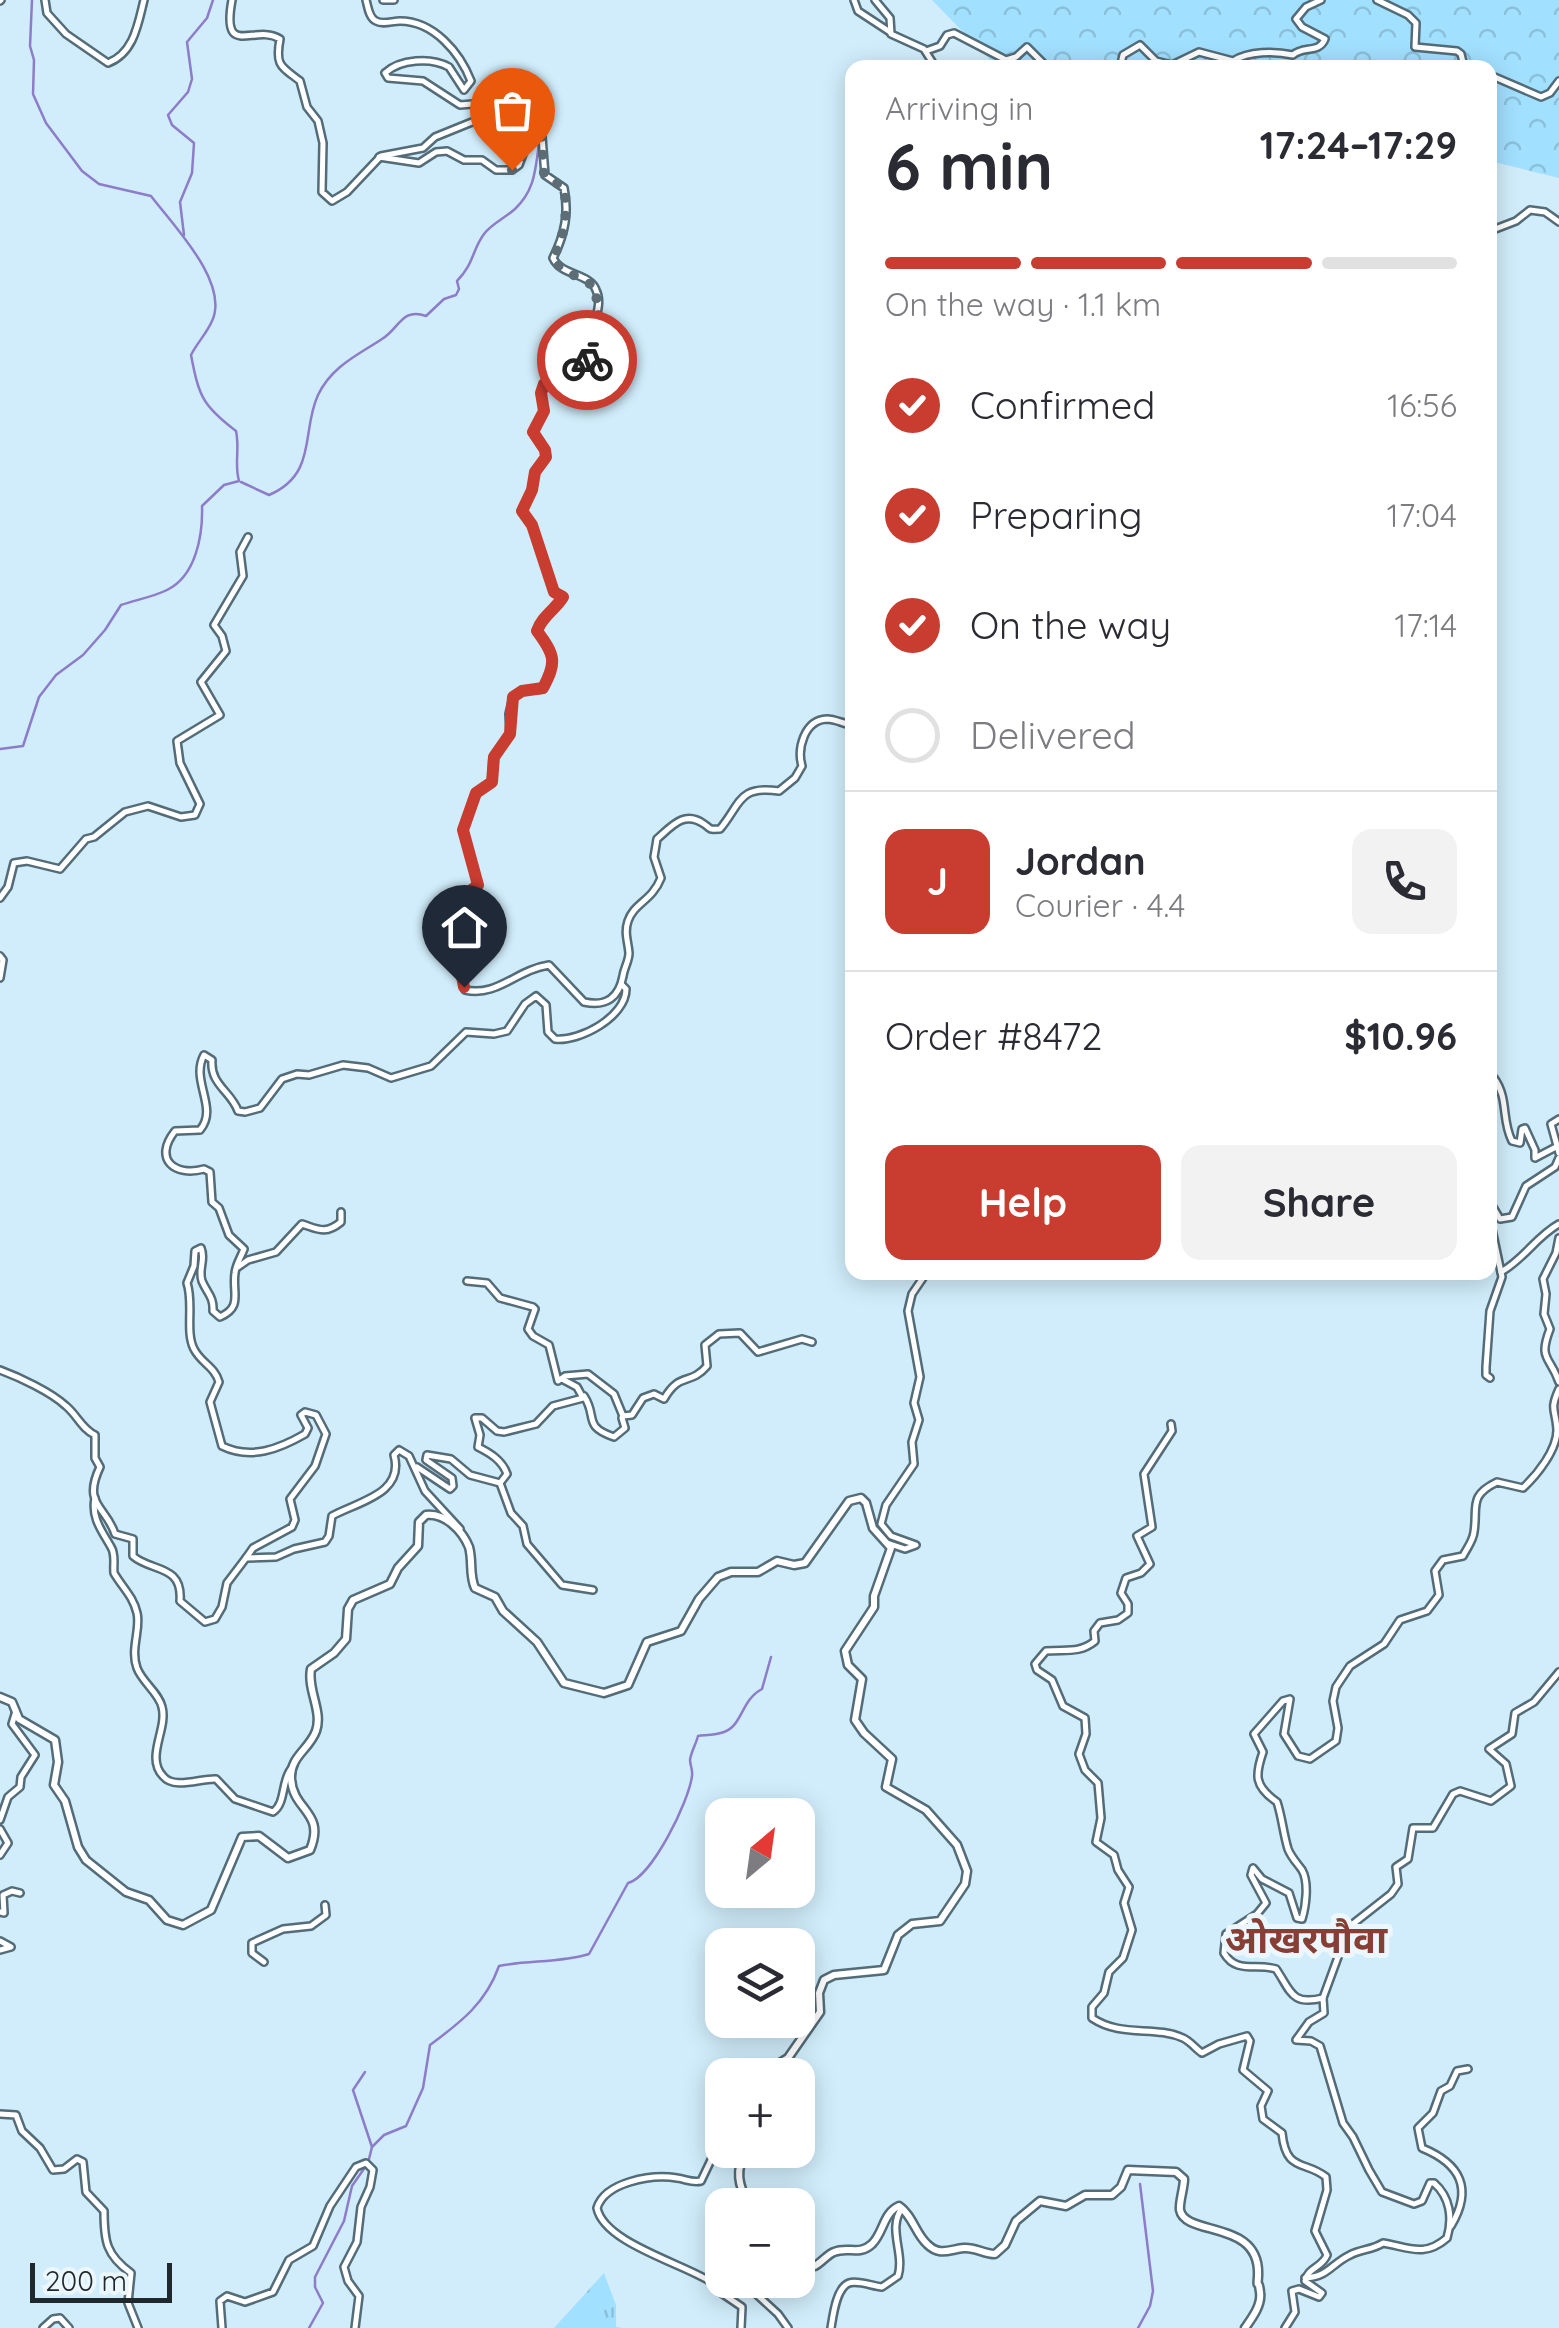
<!DOCTYPE html>
<html lang="en">
<head>
<meta charset="utf-8">
<style>
	body { margin:0; font-family:Quicksand,"Noto Sans Devanagari",sans-serif; background:#f2f2f3; color:#2b2b33; height:100vh; display:flex; flex-direction:column; font-size:38px; white-space:nowrap }
	* { box-sizing:border-box; margin:0 }
	p { font-size:32px; color:#7c7c81 }
	.icon { flex:none; width:55px; height:55px; fill:none; stroke:currentColor; stroke-width:2; stroke-linecap:round; stroke-linejoin:round }
	.map { position:relative; flex:1; overflow:hidden }
	.side { position:absolute; left:845px; top:60px; width:652px; height:1220px; display:flex; flex-direction:column; background:#fff; border-radius:20px; box-shadow:0 5px 25px #0003 }
	.side>* { flex:none }
	.needle { width:65px; rotate:29deg }
	.controls { position:absolute; left:705px; top:1798px; display:grid; gap:20px }
	.controls a { display:grid; place-items:center; width:110px; height:110px; border-radius:20px; background:#fff; box-shadow:0 5px 25px #0003; font-size:50px }
	.scale { position:absolute; left:30px; bottom:25px; width:142px; box-sizing:border-box; padding-left:10px; border:5px solid #1e282d; border-top:0; font-size:28px; line-height:35px; white-space:nowrap; color:#1e282d; -webkit-text-stroke:8px #ecf7fd; paint-order:stroke }
	.pin { position:absolute; display:grid; place-items:center; width:85px; height:85px; color:#fff; margin:-102px -42px; border-radius:50% 50% 50% 0; rotate:-45deg; box-shadow:0 0 10px #0007 }
	.pin .icon { rotate:45deg }
	.courier { position:absolute; display:grid; place-items:center; width:100px; height:100px; margin:-50px; border:8px solid #c93c30; border-radius:50%; background:#fff; color:#222; box-shadow:0 2px 12px #0007 }
	.summary em { font-style:normal; font-weight:700 }
	.summary div { display:flex; flex-direction:column-reverse }
	.summary { display:flex; align-items:center; justify-content:space-between; height:170px; padding:0 40px }
	h1 { font-size:65px; font-weight:700; line-height:75px }
	.bar { display:grid; grid-template-columns:repeat(4,1fr); gap:15px 10px; align-content:center; height:120px; padding:0 40px }
	.bar i { height:12px; border-radius:8px; background:#e1e1e2 }
	.bar .on { background:#c93c30 }
	.bar p { grid-column:span 4 }
	.line { display:flex; align-items:center; gap:25px; padding:0 40px; border-top:2px solid #e1e1e2 }
	.line div { flex:1 }
	.round { display:grid; place-items:center; flex:none; width:105px; height:105px; border-radius:20px; background:#f2f2f3 }
	ol { padding:0 40px; list-style:none }
	li { display:flex; align-items:center; gap:30px; height:110px }
	li p { margin-inline-start:auto }
	li .icon { padding:10px; border-radius:50%; background:#c93c30; color:#fff; stroke-width:4 }
	li:last-child { color:#7c7c81 }
	li i { width:55px; height:55px; border:5px solid #e1e1e2; border-radius:50% }
	.primary-button { display:flex; gap:20px; margin-top:auto; padding:20px 40px }
	.primary-button a { flex:1; height:115px; border-radius:20px; background:#c93c30; color:#fff; font-size:40px; font-weight:700; line-height:115px; text-align:center }
	.primary-button a+a { background:#f2f2f3; color:#2b2b33 }
	.map>svg:first-child { display:block }
	.grass { fill:url(#grass-tufts) }
	.forest { fill:url(#forest-crowns) }
	.lines { fill:none; stroke-linecap:round; stroke-linejoin:round }
	.stream { stroke:#8d7cc7; stroke-width:2.5 }
	.minor-casing { stroke:#536c78; stroke-width:10 }
	.tertiary-casing { stroke:#536c78; stroke-width:11 }
	.minor { stroke:#fff; stroke-width:5 }
	.tertiary { stroke:#fff; stroke-width:6 }
	.done { stroke:#5d6d75; stroke-width:10; stroke-dasharray:0 18 }
	.route { stroke:#c93c30; stroke-width:12 }
	.labels { text-anchor:middle; stroke-width:10; stroke-linejoin:round; paint-order:stroke }
	.district-label { font-size:38px; font-weight:bold; fill:#863e35; stroke:#ecf7fd }
</style>
</head>
<body>
<div class="map">
<svg width="1559" height="2328" viewBox="0 0 1559 2328">
	<defs>
		<pattern id="grass-tufts" width="24" height="20" patternUnits="userSpaceOnUse" patternTransform="scale(2.5)"><rect width="24" height="20" fill="#a2e0ff"/><path d="M3 7l-1-3M5 7V3M7 7l1-3M15 17l-1-3M17 17v-4M19 17l1-3" fill="none" stroke="#8bc0db"/></pattern>
		<pattern id="forest-crowns" width="20" height="18" patternUnits="userSpaceOnUse" patternTransform="scale(2.5)"><rect width="20" height="18" fill="#a2e0ff"/><path d="M2 6a3 3 0 1 1 6 0M12 15a3 3 0 1 1 6 0" fill="none" stroke="#8bc0db"/></pattern>
	</defs>
	<rect width="100%" height="100%" fill="#d1edfb"/>
	<!-- grass -->
	<polygon class="grass" points="604,2273 616,2305 616,2327 623,2328 554,2328"/>
	<!-- forest -->
	<polygon class="forest" points="932,0 1559,0 1559,178 1490,161 1490,68 997,67"/>
	<g class="lines">
		<!-- stream -->
		<g class="stream">
			<polyline points="184,235 180,202 192,173 194,143 172,125 168,115 188,92 192,79 187,42 207,18 213,0"/>
			<path d="M241 482 269 495C318 474 301 431 318 395 332 366 358 355 382 339 399 329 402 307 426 316L444 299 456 295 459 289 457 281C474 264 472 250 484 234 491 224 505 218 515 209 537 188 535 166 540 138"/>
			<path d="M0 749 23 746 39 697 56 675 83 655 105 630 121 605C135 600 153 597 167 590 196 576 203 535 202 506L224 485 239 481C234 463 240 450 236 431 203 406 199 397 191 355 197 343 207 333 212 321 230 283 173 225 151 196L99 184 82 171 46 123 33 94 34 60 30 46 32 0"/>
			<polyline points="365,2072 353,2090 372,2147"/>
			<path d="M309 2328 323 2303 315 2287V2277L344 2221 352 2186 368 2163 372 2147 384 2135 406 2126 423 2088 430 2045C461 2022 486 2003 499 1966 529 1960 560 1963 589 1954L628 1883C652 1877 689 1801 692 1776 693 1770 690 1765 690 1760 691 1752 696 1744 698 1736 706 1735 716 1735 724 1732 743 1725 741 1700 762 1689L771 1657"/>
			<polyline points="1138,2328 1150,2306 1153,2291 1140,2184"/>
		</g>
		<!-- minor casing -->
		<g class="minor-casing">
			<g id="minor">
				<path d="M45 0 47 13 66 34 108 63C134 53 138 24 144 0"/>
				<path d="M232 0C221 60 255 23 280 39 275 66 281 66 300 81L307 107 318 121 323 143 322 192 332 201 347 192 381 156 423 148 435 137 472 122 490 118 514 125 541 124 545 175 564 188C569 213 565 234 553 258 561 276 590 273 596 290 602 302 596 315 594 327 592 335 595 344 595 351L579 369 544 384 541 393 544 411 533 432 545 450 546 457 535 472 532 490 522 511 532 525 554 591 563 597C555 610 542 616 537 631 554 655 557 662 543 689L522 691 513 697 509 714 510 734 493 758 492 782 476 793 463 829 478 885C446 908 442 923 457 959 462 969 461 980 465 990 498 997 516 970 549 965L584 1002C607 1007 619 997 623 976 624 968 629 961 629 953 628 941 624 933 628 921 634 903 652 901 661 878L654 857 657 839C672 826 684 810 704 824 714 831 707 829 720 829 741 804 738 785 779 791L795 778 802 766C797 749 804 720 827 719 835 719 844 724 852 725"/>
				<path d="M366 0C368 7 369 18 376 21 383 25 392 21 400 21 434 21 460 53 471 81L464 90 449 67C431 57 400 59 385 73L388 78 423 81 460 105 485 103 524 118 523 124"/>
				<polyline points="383,0 394,0"/>
				<polyline points="854,0 858,11 890,32"/>
				<polyline points="875,0 890,18 891,34 924,49 936,68"/>
				<polyline points="1377,0 1408,15 1416,23 1415,47 1457,51 1461,54 1464,66 1469,68"/>
				<polyline points="0,1 1,0"/>
				<polyline points="926,51 940,46 947,35 954,33 1006,60 1016,57 1027,47 1048,68"/>
				<path d="M1120 68 1123 55 1140 45 1156 61 1172 65 1199 52 1233 61C1249 51 1274 51 1293 55 1303 45 1319 54 1325 39L1302 27 1296 19 1306 7 1321 0"/>
				<polyline points="1490,75 1541,97 1550,93 1559,81"/>
				<polyline points="379,157 419,163 436,152 447,151 464,160 482,160 496,170 512,170 519,165 534,124"/>
				<polyline points="1490,231 1516,221 1530,210 1545,212 1559,222"/>
				<polyline points="0,898 8,887 14,863 27,861 60,869 86,839 94,837 125,812 148,806 181,817 195,815 200,804 180,763 177,741 220,715 201,682 226,651 222,636 214,625 243,576 240,552 248,537"/>
				<polyline points="0,956 3,960 0,978"/>
				<path d="M1490 1079 1494 1078C1509 1099 1501 1119 1512 1141L1520 1143 1522 1129 1525 1128 1535 1150V1158L1558 1146"/>
				<polyline points="1559,1119 1551,1124 1559,1153"/>
				<polyline points="1490,1202 1500,1219 1512,1217 1526,1186 1555,1167 1559,1158"/>
				<polyline points="1490,1220 1502,1277 1490,1311 1486,1367 1486,1375 1490,1378"/>
				<path d="M1559 1238 1556 1253 1543 1279 1546 1294 1544 1314 1550 1329C1538 1360 1550 1356 1559 1382"/>
				<path d="M238 1267 248 1260 276 1252 302 1224C318 1229 325 1235 341 1222V1212"/>
				<path d="M1501 1272C1524 1259 1537 1236 1559 1224"/>
				<path d="M467 1281 487 1283 500 1298 533 1307 535 1309 528 1329 533 1336 549 1345 558 1381 565 1376 588 1374 614 1394 623 1416 632 1415 643 1398 654 1394 664 1399C680 1371 690 1386 707 1366L705 1345 719 1334 740 1333 758 1352 802 1339 812 1342"/>
				<path d="M0 1370C19 1377 51 1392 66 1406 77 1415 82 1429 95 1435V1458L100 1467C82 1505 106 1506 115 1534L133 1539V1556C151 1572 183 1564 180 1601L205 1622 215 1619 222 1607 227 1583 246 1558"/>
				<path d="M584 1396C598 1417 582 1426 614 1437L625 1428 622 1418"/>
				<path d="M1171 1424 1172 1431 1144 1474 1152 1527 1137 1536 1150 1564 1141 1573 1126 1578 1121 1593 1128 1604V1613L1118 1620 1100 1623 1094 1631 1095 1641C1079 1654 1065 1649 1046 1651L1035 1664 1037 1670 1052 1680 1063 1706 1085 1718 1086 1734 1079 1754 1085 1770 1098 1783 1101 1818 1096 1842 1114 1855 1118 1870 1129 1887 1124 1903 1132 1930 1123 1958 1109 1972 1104 1993 1092 2007V2018C1122 2038 1154 2025 1183 2038 1190 2041 1196 2049 1202 2053L1219 2044 1247 2036 1250 2041 1243 2070 1268 2091 1261 2106 1263 2119 1282 2133C1286 2173 1305 2160 1326 2177L1327 2190 1315 2231 1327 2255C1322 2268 1308 2267 1305 2281L1322 2293 1319 2297 1299 2289 1292 2291 1295 2312 1285 2328"/>
				<path d="M417 1467 450 1489 453 1486 452 1478 426 1460 427 1455 451 1459 470 1475 500 1483 507 1474C502 1460 490 1453 478 1447L480 1435 475 1418H482L497 1431 504 1432 536 1424 553 1406 583 1398 577 1387 562 1379"/>
				<polyline points="500,1483 511,1513 523,1526 527,1544 562,1585 593,1590"/>
				<path d="M95 1498C91 1518 102 1531 111 1547 116 1555 113 1564 114 1573 122 1587 133 1596 137 1613 141 1629 130 1649 137 1668 142 1682 159 1693 162 1707 168 1729 145 1757 163 1776 174 1790 201 1778 216 1779L235 1799 273 1812C286 1803 281 1782 291 1769"/>
				<path d="M460 1529 425 1491 409 1456 399 1450 394 1455C405 1494 357 1502 332 1516L329 1536 325 1542 294 1549 276 1557 246 1558 253 1548 292 1527 295 1520 290 1499 315 1466 326 1434 316 1415 305 1412 301 1415 308 1428 305 1434C279 1449 251 1460 222 1446L210 1402 219 1382C215 1367 201 1363 194 1349 185 1332 194 1303 187 1283L194 1266 195 1251 201 1248C206 1259 198 1269 202 1281 207 1293 214 1297 213 1311L220 1317C243 1307 232 1293 235 1273 236 1264 241 1257 244 1249L229 1235 219 1208 212 1202 210 1172 204 1169C174 1177 153 1159 175 1131L200 1130C219 1108 190 1081 204 1055L212 1060C210 1085 231 1091 238 1111L245 1112 260 1108 282 1079 297 1074 309 1075 343 1065 368 1068 391 1078 431 1066 466 1032 494 1034 507 1031 525 1004 536 996 546 1005 548 1032 555 1039C579 1042 626 1017 626 989L622 985"/>
				<polyline points="887,1543 905,1549 916,1545 891,1536 881,1524 886,1505 914,1464 912,1442 919,1420 914,1403 920,1377 908,1311 912,1294 927,1272"/>
				<polyline points="0,1820 8,1797 20,1787 21,1777 35,1755 12,1724 16,1711"/>
				<polyline points="0,1829 8,1843 0,1855"/>
				<polyline points="0,1912 4,1913 3,1895 12,1891 20,1893"/>
				<polyline points="0,1941 11,1947 0,1950"/>
				<polyline points="264,1962 252,1953 252,1943 283,1929 311,1926 326,1915 325,1905"/>
				<polyline points="1323,1998 1349,1927 1391,1894 1398,1884 1396,1867 1408,1859 1413,1828 1433,1828 1453,1794 1460,1791 1491,1801 1511,1786 1506,1764 1489,1749 1512,1734 1515,1713 1534,1702 1559,1672"/>
				<path d="M0 2114 16 2115 22 2131 40 2148 53 2170 64 2169 77 2159 83 2162 86 2192 104 2211C104 2241 106 2255 131 2273L128 2303 138 2328"/>
				<path d="M1451 2226C1473 2189 1461 2164 1422 2148L1418 2128 1433 2113 1441 2091 1450 2086 1457 2071 1468 2069"/>
				<path d="M1305 2278C1328 2277 1331 2264 1350 2255 1361 2249 1372 2250 1383 2243 1408 2247 1424 2258 1447 2238 1453 2218 1450 2197 1434 2183H1430L1422 2201 1414 2204 1382 2192 1369 2170 1353 2137 1343 2123 1320 2046 1311 2041 1296 2040 1309 2022 1324 2013 1323 1998C1291 2006 1291 1991 1276 1969 1256 1963 1236 1974 1224 1953L1226 1934 1257 1914 1266 1903 1251 1875 1253 1868 1262 1879 1289 1893 1297 1918 1302 1919C1306 1906 1309 1882 1302 1870 1297 1863 1291 1857 1288 1849 1283 1832 1282 1817 1277 1802 1254 1786 1255 1775 1263 1752L1254 1734 1283 1701 1290 1699 1284 1734 1298 1756 1310 1759 1336 1741 1338 1728 1333 1701 1336 1687 1350 1666 1384 1644 1400 1620 1427 1611 1439 1595 1435 1571 1443 1560 1463 1556C1467 1548 1473 1541 1474 1532 1478 1507 1468 1496 1497 1482L1523 1488C1537 1475 1557 1450 1557 1430 1556 1409 1549 1411 1559 1389"/>
				<path d="M716 2285C689 2265 604 2244 597 2208 605 2182 651 2174 677 2178 686 2179 691 2183 701 2181L722 2137"/>
				<polyline points="43,2328 53,2319 60,2318 69,2328"/>
				<polyline points="222,2328 220,2301 227,2296 245,2302 273,2292 289,2260 313,2246 330,2206 356,2167 366,2163 373,2170 370,2187 361,2207 357,2242 344,2267 348,2281 359,2296 355,2328"/>
				<polyline points="741,2328 742,2307 717,2290 718,2284 735,2293 754,2292 778,2314 788,2328"/>
				<path d="M831 2328C833 2316 836 2288 849 2283 858 2280 872 2286 882 2287L898 2276C905 2253 887 2229 902 2208"/>
			</g>
		</g>
		<!-- tertiary casing -->
		<g class="tertiary-casing">
			<g id="tertiary">
				<path d="M0 1697 12 1702 19 1719 55 1740 58 1762 54 1785 65 1801 78 1847 86 1860 126 1892 149 1900 167 1920 183 1925 211 1910 242 1837 259 1836 288 1858 310 1850C326 1812 293 1811 291 1779 290 1756 309 1750 316 1731 323 1711 307 1690 311 1669L334 1653 346 1639 348 1609 353 1600 390 1584 398 1568 418 1546 419 1522 426 1515C445 1513 462 1530 469 1547 473 1561 469 1575 475 1588L495 1597 503 1611 537 1642 564 1683 604 1693 628 1685 647 1642 681 1631 699 1599 718 1577 731 1572H758L777 1561 794 1565 805 1563 849 1501 861 1498 866 1503 873 1528 891 1548 874 1596V1607L845 1651 848 1665 862 1679 855 1720 864 1733 892 1759 886 1787 926 1810 957 1845 967 1871 965 1884 940 1921 912 1924 898 1935 884 1970 834 1975 824 1980 819 1993 820 2012 788 2058 761 2075"/>
				<path d="M746 2150C735 2170 738 2185 749 2205"/>
				<path d="M798 2254 815 2266C822 2262 828 2254 834 2252 848 2246 859 2256 872 2244 884 2232 883 2213 899 2206 913 2216 915 2233 927 2244 940 2257 950 2249 964 2248 975 2247 984 2254 995 2254L1005 2245 1016 2221 1040 2201 1066 2206 1085 2195H1112L1121 2187 1128 2170 1176 2172 1184 2179C1184 2188 1179 2202 1180 2210 1185 2237 1261 2219 1258 2276 1257 2292 1258 2276 1260 2292 1262 2305 1252 2318 1245 2328"/>
			</g>
		</g>
		<!-- minor -->
		<use href="#minor" class="minor"/>
		<!-- tertiary -->
		<use href="#tertiary" class="tertiary"/>
	</g>
	<g class="lines">
		<!-- done -->
		<path class="done" d="M512 170 519 165 534 124H541L544 175 564 188C568 213 565 235 553 258 562 277 588 275 598 293L596 300 600 310 594 328 595 348 587 360"/>
		<!-- route -->
		<path class="route" d="M464 987 460 966 448 935 456 902 478 885 463 830 476 793 492 782 494 757 510 734 513 697 522 691 543 688C557 662 555 655 537 631 542 616 555 610 563 597L554 592 532 525 522 511 532 490 535 472 546 457 545 450 533 432 544 411 541 393 544 384 579 369 587 360"/>
	</g>
	<g class="labels">
		<!-- district labels -->
		<g class="district-label">
			<text x="1306" y="1953">ओखरपौवा</text>
		</g>
	</g>
</svg>
<div class="controls">
<a><svg class="needle" viewBox="-14 -14 28 28"><path d="M0-13l5 13h-10z" fill="#e53935"/><path d="M0 13l5-13h-10z" fill="#7c7c81"/></svg></a>
<a><svg class="icon" aria-label="layers" viewBox="0 0 24 24"><path d="M12 4l9 5-9 5-9-5zM3 14l9 5 9-5"/></svg></a>
<a>+</a>
<a>−</a>
</div>
<div class="scale">200 m</div>
<div class="pin" style="left:512px;top:170px;background:#ea580c"><svg class="icon" aria-label="bag" viewBox="0 0 24 24"><path d="M5 8h14l-1 12H6zM9 8a3 3 0 0 1 6 0"/></svg></div>
<div class="pin" style="left:464px;top:987px;background:#1f2937"><svg class="icon" aria-label="home" viewBox="0 0 24 24"><path d="M3 11l9-7 9 7M6 9v11h12V9"/></svg></div>
<div class="courier" style="left:587px;top:360px"><svg class="icon" aria-label="bike" viewBox="0 0 24 24"><circle cx="6" cy="16" r="4"/><circle cx="18" cy="16" r="4"/><path d="M6 16l4-8h5l3 8M10 8l3 8H6M13 5h3"/></svg></div>
<section class="side">
<div class="summary"><div><h1>6 min</h1><p>Arriving in</p></div><em>17:24–17:29</em></div>
<div class="bar"><i class="on"></i><i class="on"></i><i class="on"></i><i></i><p>On the way · 1.1 km</p></div>
<ol>
<li><svg class="icon" aria-label="check" viewBox="0 0 24 24"><path d="M5 12l5 5 9-10"/></svg>Confirmed<p>16:56</p></li>
<li><svg class="icon" aria-label="check" viewBox="0 0 24 24"><path d="M5 12l5 5 9-10"/></svg>Preparing<p>17:04</p></li>
<li><svg class="icon" aria-label="check" viewBox="0 0 24 24"><path d="M5 12l5 5 9-10"/></svg>On the way<p>17:14</p></li>
<li><i></i>Delivered</li>
</ol>
<div class="line" style="height:180px"><b class="round" style="background:#c93c30;color:#fff">J</b><div><b>Jordan</b><p>Courier · 4.4</p></div><a class="round"><svg class="icon" aria-label="phone" viewBox="0 0 24 24"><path d="M5 4h4l2 5-3 2q2 4 5 5l2-3 5 2v4C11 20 4 13 5 4z"/></svg></a></div>
<div class="line" style="height:130px"><div>Order #8472</div><b>$10.96</b></div>
<div class="primary-button"><a>Help</a><a>Share</a></div>
</section>
</div>
</body>
</html>
